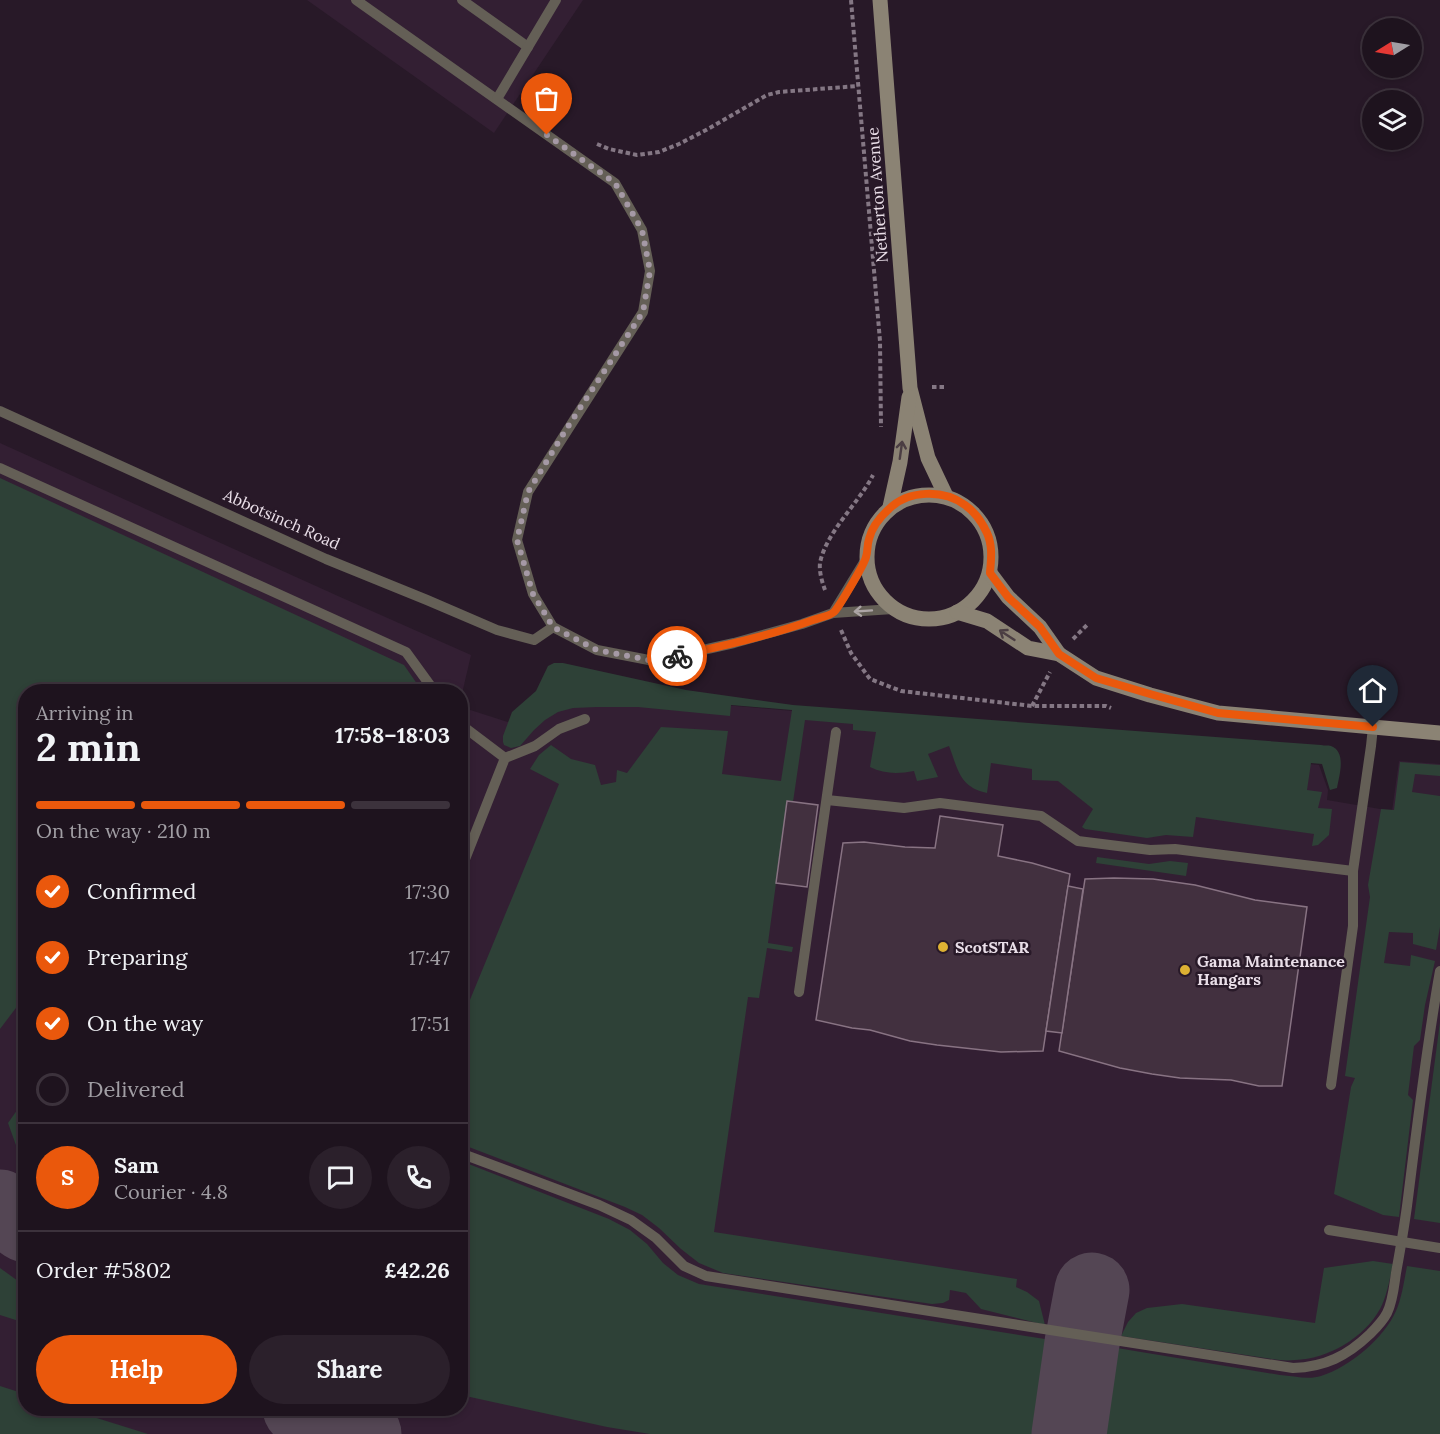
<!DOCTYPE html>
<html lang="en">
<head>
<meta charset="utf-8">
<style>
	body { margin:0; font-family:Lora,serif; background:#2b202b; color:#f1f3f6; height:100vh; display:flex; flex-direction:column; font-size:22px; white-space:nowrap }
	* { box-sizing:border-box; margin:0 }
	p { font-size:20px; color:#a19ea4 }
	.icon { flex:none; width:33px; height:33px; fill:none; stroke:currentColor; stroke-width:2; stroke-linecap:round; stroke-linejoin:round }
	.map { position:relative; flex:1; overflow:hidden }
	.side { position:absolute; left:18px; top:684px; width:450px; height:732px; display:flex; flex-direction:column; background:#1e131e; border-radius:24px; box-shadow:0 3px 9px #0003,0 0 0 2px #3c323c }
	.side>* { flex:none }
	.needle { width:39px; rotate:259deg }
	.fabs { position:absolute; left:1362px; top:18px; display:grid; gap:12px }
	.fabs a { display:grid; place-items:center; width:60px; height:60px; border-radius:50%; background:#1e131e; box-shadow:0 3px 9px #0003,0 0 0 2px #3c323c; font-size:30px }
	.pin { position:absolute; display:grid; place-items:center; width:51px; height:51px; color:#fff; margin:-62px -26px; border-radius:50% 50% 50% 0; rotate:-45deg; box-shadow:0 0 6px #0007 }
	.pin .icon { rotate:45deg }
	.courier { position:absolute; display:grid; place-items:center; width:60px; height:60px; margin:-30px; border:4px solid #ea580c; border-radius:50%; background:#fff; color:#222; box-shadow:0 2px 8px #0007 }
	.summary em { font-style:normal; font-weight:800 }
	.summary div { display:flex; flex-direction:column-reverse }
	.summary { display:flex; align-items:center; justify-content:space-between; height:102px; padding:0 18px }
	h1 { font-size:39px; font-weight:800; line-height:45px }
	.bar { display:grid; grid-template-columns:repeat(4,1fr); gap:9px 6px; align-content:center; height:72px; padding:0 18px }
	.bar i { height:8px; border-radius:4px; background:#3c323c }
	.bar .on { background:#ea580c }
	.bar p { grid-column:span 4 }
	.line { display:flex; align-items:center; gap:15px; padding:0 18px; border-top:2px solid #3c323c }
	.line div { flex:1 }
	.round { display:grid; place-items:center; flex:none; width:63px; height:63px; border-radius:32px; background:#2b202b }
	ol { padding:0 18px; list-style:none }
	li { display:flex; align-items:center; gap:18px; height:66px }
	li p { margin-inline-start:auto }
	li .icon { padding:6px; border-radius:50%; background:#ea580c; color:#fff; stroke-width:4 }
	li:last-child { color:#a19ea4 }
	li i { width:33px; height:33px; border:3px solid #3c323c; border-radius:50% }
	.action { display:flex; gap:12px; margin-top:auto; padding:12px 18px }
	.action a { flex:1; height:69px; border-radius:36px; background:#ea580c; color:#fff; font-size:24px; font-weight:800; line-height:69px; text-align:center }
	.action a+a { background:#2b202b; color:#f1f3f6 }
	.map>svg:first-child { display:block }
	.built { fill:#331f33 }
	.green { fill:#2e4137 }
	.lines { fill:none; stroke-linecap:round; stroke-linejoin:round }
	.taxiway { stroke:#544654; stroke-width:75 }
	.building { fill:#42303f; stroke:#887383; stroke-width:1.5 }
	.path { stroke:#847784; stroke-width:4; stroke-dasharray:4.5 3; stroke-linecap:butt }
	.lane { stroke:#645f56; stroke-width:10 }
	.secondary { stroke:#8b8374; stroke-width:15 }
	.oneway { stroke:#4b3e43 }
	.oneway2 { stroke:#ada5a6 }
	.done { stroke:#a599a5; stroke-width:6; stroke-dasharray:0 10.8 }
	.route { stroke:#ea580c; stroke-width:8 }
	.poi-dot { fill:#ddb133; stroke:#281928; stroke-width:2 }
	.labels { text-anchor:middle; stroke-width:5; stroke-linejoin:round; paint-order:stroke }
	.street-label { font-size:16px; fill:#e9dee8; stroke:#281928 }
	.poi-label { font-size:16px; font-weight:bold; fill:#e9dee8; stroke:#281928; text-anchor:start }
</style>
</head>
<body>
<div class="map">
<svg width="1440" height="1434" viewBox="0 0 1440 1434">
	<rect width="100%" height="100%" fill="#281928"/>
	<!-- built -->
	<g class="built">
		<polygon points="307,0 583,0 494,133"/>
		<polygon points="0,443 338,596 471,655 461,698 460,692 26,692 26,1408 460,1408 461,707 511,723 555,690 1097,738 1098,745 1319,765 1328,790 1327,800 1392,811 1399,761 1440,764 1440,1434 0,1434"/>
	</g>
	<!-- green -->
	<g class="green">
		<polygon points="0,478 404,665 422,691 26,692 25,996 0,1029"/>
		<path d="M554 663H563L686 690 793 705 1321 745C1325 746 1328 745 1331 746 1347 752 1339 776 1337 788L1330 790 1322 764 1311 763 1307 790 1322 792 1318 808 1332 809 1329 835 1318 845 1312 846 1314 834 1196 817 1193 837 1166 835 1147 838 1085 829 1082 827 1093 809 1058 781 1032 780V769L991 763 987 793C959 787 958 769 949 746L928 754 938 777 917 781 914 771C898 774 884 774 870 767L876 732 853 730V724L805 720 793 802 787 801 768 943 793 947 792 952 767 948 759 998 748 997 714 1232 1017 1279 1016 1287 1027 1292 1039 1301 1045 1325 981 1309 966 1293 950 1290 949 1300 943 1303 932 1304 723 1273 699 1263 681 1249 659 1228 642 1215 625 1207 461 1144 460 1024 559 784 530 769 539 755 551 745 571 759 595 765 601 785 616 782 617 770 627 773 661 727 728 731 722 774 781 781 792 710 731 705 730 716 638 707H597L573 708 558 712 545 720 534 730 520 746 511 748 504 745 503 742V736L512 712 536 691 548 666Z"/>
		<polygon points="1400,762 1440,765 1440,776 1415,774 1412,792 1440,796 1440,927 1436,950 1413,944 1413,933 1389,932 1384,963 1410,966 1411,955 1435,961 1425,1005 1420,1040 1414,1046 1408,1095 1413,1100 1399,1217 1383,1215 1334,1194 1351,1087 1355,1078 1345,1076 1370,897 1368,885 1381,809 1394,810"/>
		<polygon points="1097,857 1149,864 1170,861 1188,863 1186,876 1096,863"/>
		<polygon points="1440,1022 1440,1223 1414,1219"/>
		<polygon points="25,1099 25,1159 17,1148 8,1123"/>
		<polygon points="461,1161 609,1219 630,1230 647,1244 663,1263 678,1275 699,1284 1045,1339 1046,1352 1035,1434 650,1434 607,1427 461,1395"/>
		<path d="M1373 1261 1393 1264C1390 1278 1387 1296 1380 1309 1364 1338 1328 1359 1295 1360 1287 1361 1279 1360 1272 1359L1121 1336 1128 1322 1136 1313 1147 1308 1182 1304 1315 1323 1324 1268Z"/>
		<path d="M1407 1266 1440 1271V1434H1103L1111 1369 1117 1348 1280 1375C1293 1376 1309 1380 1321 1376 1350 1367 1384 1338 1396 1311 1402 1297 1404 1281 1407 1266Z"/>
		<polygon points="0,1268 25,1286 25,1323 0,1315"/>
		<polygon points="0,1386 25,1394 26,1408 68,1409 148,1434 0,1434"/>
	</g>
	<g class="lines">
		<!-- taxiway -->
		<g class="taxiway">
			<polyline points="0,1207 26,1225"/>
			<polyline points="300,1408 364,1434"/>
			<polyline points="1069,1434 1082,1343 1092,1290"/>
		</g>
	</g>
	<!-- building -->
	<g class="building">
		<polygon points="787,801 818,805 807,887 776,883"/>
		<polygon points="940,816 1003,825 998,856 1032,863 1070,874 1043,1051 1001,1052 937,1045 910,1041 870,1030 852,1028 816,1020 843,843 864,842 905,847 935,848"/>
		<polygon points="1114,878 1153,879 1195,885 1255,900 1307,907 1282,1086 1259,1086 1231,1080 1180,1078 1152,1074 1120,1068 1059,1051 1085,879"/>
		<polygon points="1068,886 1083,889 1062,1033 1046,1031"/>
	</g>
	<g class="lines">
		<!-- path -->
		<g class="path">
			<polyline points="851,0 880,341 881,427"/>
			<polyline points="597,144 609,149 637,155 659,152 679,144 706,130 767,95 779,92 858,86"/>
			<polyline points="932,387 944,387"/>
			<path d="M825 590C822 582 819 571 820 563 826 532 859 503 873 475"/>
			<polyline points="841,630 851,653 870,679 901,691 1032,706 1106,706 1111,708"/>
			<polyline points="1073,639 1087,625"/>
			<polyline points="1032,706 1050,672"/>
		</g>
		<!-- lane -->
		<g class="lane">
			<polyline points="356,0 615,183 642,230 650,271 643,312 528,492 517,540 533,594 553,627 597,650 654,661 734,643 802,624 833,613 893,609"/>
			<polyline points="462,0 528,47"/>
			<polyline points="497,99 556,0"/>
			<polyline points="0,411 326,559 427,600 497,630 534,640 553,627"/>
			<polyline points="0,468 406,652 435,692"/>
			<polyline points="833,613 866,559"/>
			<polyline points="460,724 505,758"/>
			<polyline points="827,800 904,808 940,803 1041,816 1078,841 1150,850 1175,849 1353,871"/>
			<polyline points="460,872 505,758 535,746 559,729 585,719"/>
			<polyline points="799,992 836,732"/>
			<polyline points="1331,1085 1353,926 1353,871 1371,746 1373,727"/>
			<path d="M460 1153 599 1205 631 1220 656 1238 684 1266 706 1276 1293 1368C1325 1367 1347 1356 1370 1334 1376 1328 1383 1321 1387 1313 1393 1301 1394 1286 1396 1273 1400 1251 1404 1228 1407 1206 1417 1127 1426 1049 1440 971"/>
			<polyline points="1329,1230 1440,1248"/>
		</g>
		<!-- secondary -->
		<g class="secondary">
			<polyline points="880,0 910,388 928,458 946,496"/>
			<circle cx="929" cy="557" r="62"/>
			<polyline points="890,507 900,462 909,397"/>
			<polyline points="990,573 1008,597 1040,627 1059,654"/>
			<polyline points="957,612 987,621 1028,648 1059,654 1096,678 1150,695 1218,713 1440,733"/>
		</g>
	</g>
	<!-- one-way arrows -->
	<defs><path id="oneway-shaft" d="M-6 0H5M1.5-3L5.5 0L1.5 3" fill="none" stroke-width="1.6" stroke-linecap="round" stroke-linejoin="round" transform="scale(1.5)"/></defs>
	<g class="oneway">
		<use href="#oneway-shaft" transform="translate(901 450) rotate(-82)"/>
		<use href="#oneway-shaft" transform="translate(1007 635) rotate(-147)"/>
	</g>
	<use class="oneway2" href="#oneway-shaft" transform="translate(863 611) rotate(176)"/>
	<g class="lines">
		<!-- done -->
		<polyline class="done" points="547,135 615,183 642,230 650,271 643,312 567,428 528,492 517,540 533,594 553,627 597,650 654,661 677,656"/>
		<!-- route -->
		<path class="route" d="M677 656C722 646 769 636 813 620 819 618 830 616 834 612 839 607 865 563 866 557 868 551 867 545 869 539 872 527 880 517 889 509 908 490 943 489 965 505 975 512 982 522 987 533 993 546 991 560 990 573L1008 597 1040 627 1059 654 1096 678 1150 694 1218 713 1373 727"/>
	</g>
	<!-- markers -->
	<g class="poi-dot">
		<circle cx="943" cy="947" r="6"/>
		<circle cx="1185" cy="970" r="6"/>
	</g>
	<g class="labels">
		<!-- street labels -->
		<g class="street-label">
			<text transform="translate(877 195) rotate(-94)" y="6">Netherton Avenue</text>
			<text transform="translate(282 519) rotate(24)" y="6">Abbotsinch Road</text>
		</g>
		<!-- poi labels -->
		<g class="poi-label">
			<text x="955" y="953">ScotSTAR</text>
			<text x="1197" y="967">Gama Maintenance<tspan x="1197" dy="18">Hangars</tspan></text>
		</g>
	</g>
</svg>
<div class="fabs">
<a><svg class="needle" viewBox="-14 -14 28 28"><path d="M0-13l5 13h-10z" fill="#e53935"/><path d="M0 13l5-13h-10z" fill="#a19ea4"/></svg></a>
<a><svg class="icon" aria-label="layers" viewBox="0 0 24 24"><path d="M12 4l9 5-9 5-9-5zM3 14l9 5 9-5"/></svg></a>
</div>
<div class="pin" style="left:547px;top:135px;background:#ea580c"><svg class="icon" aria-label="bag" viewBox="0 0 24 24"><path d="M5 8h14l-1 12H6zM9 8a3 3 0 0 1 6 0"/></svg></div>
<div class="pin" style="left:1373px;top:727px;background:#1f2937"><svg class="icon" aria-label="home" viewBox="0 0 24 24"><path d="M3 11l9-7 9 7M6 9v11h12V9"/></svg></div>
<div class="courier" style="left:677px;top:656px"><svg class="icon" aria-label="bike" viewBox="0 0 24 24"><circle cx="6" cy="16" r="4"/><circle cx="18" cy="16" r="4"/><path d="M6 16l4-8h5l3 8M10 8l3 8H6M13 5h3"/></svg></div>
<section class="side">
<div class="summary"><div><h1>2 min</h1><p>Arriving in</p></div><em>17:58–18:03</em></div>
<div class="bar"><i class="on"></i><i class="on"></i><i class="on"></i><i></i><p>On the way · 210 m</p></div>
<ol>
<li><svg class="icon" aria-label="check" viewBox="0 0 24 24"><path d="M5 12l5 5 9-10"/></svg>Confirmed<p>17:30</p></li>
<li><svg class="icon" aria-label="check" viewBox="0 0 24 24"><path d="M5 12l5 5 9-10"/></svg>Preparing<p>17:47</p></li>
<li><svg class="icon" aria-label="check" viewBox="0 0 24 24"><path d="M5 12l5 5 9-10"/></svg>On the way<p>17:51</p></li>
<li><i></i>Delivered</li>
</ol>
<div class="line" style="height:108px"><b class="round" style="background:#ea580c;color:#fff">S</b><div><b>Sam</b><p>Courier · 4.8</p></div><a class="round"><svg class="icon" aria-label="chat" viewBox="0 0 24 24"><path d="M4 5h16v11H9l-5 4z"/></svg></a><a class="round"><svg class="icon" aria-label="phone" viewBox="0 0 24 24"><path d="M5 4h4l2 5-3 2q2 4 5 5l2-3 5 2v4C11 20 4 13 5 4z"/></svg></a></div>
<div class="line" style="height:78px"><div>Order #5802</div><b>£42.26</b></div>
<div class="action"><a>Help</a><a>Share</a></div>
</section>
</div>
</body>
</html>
